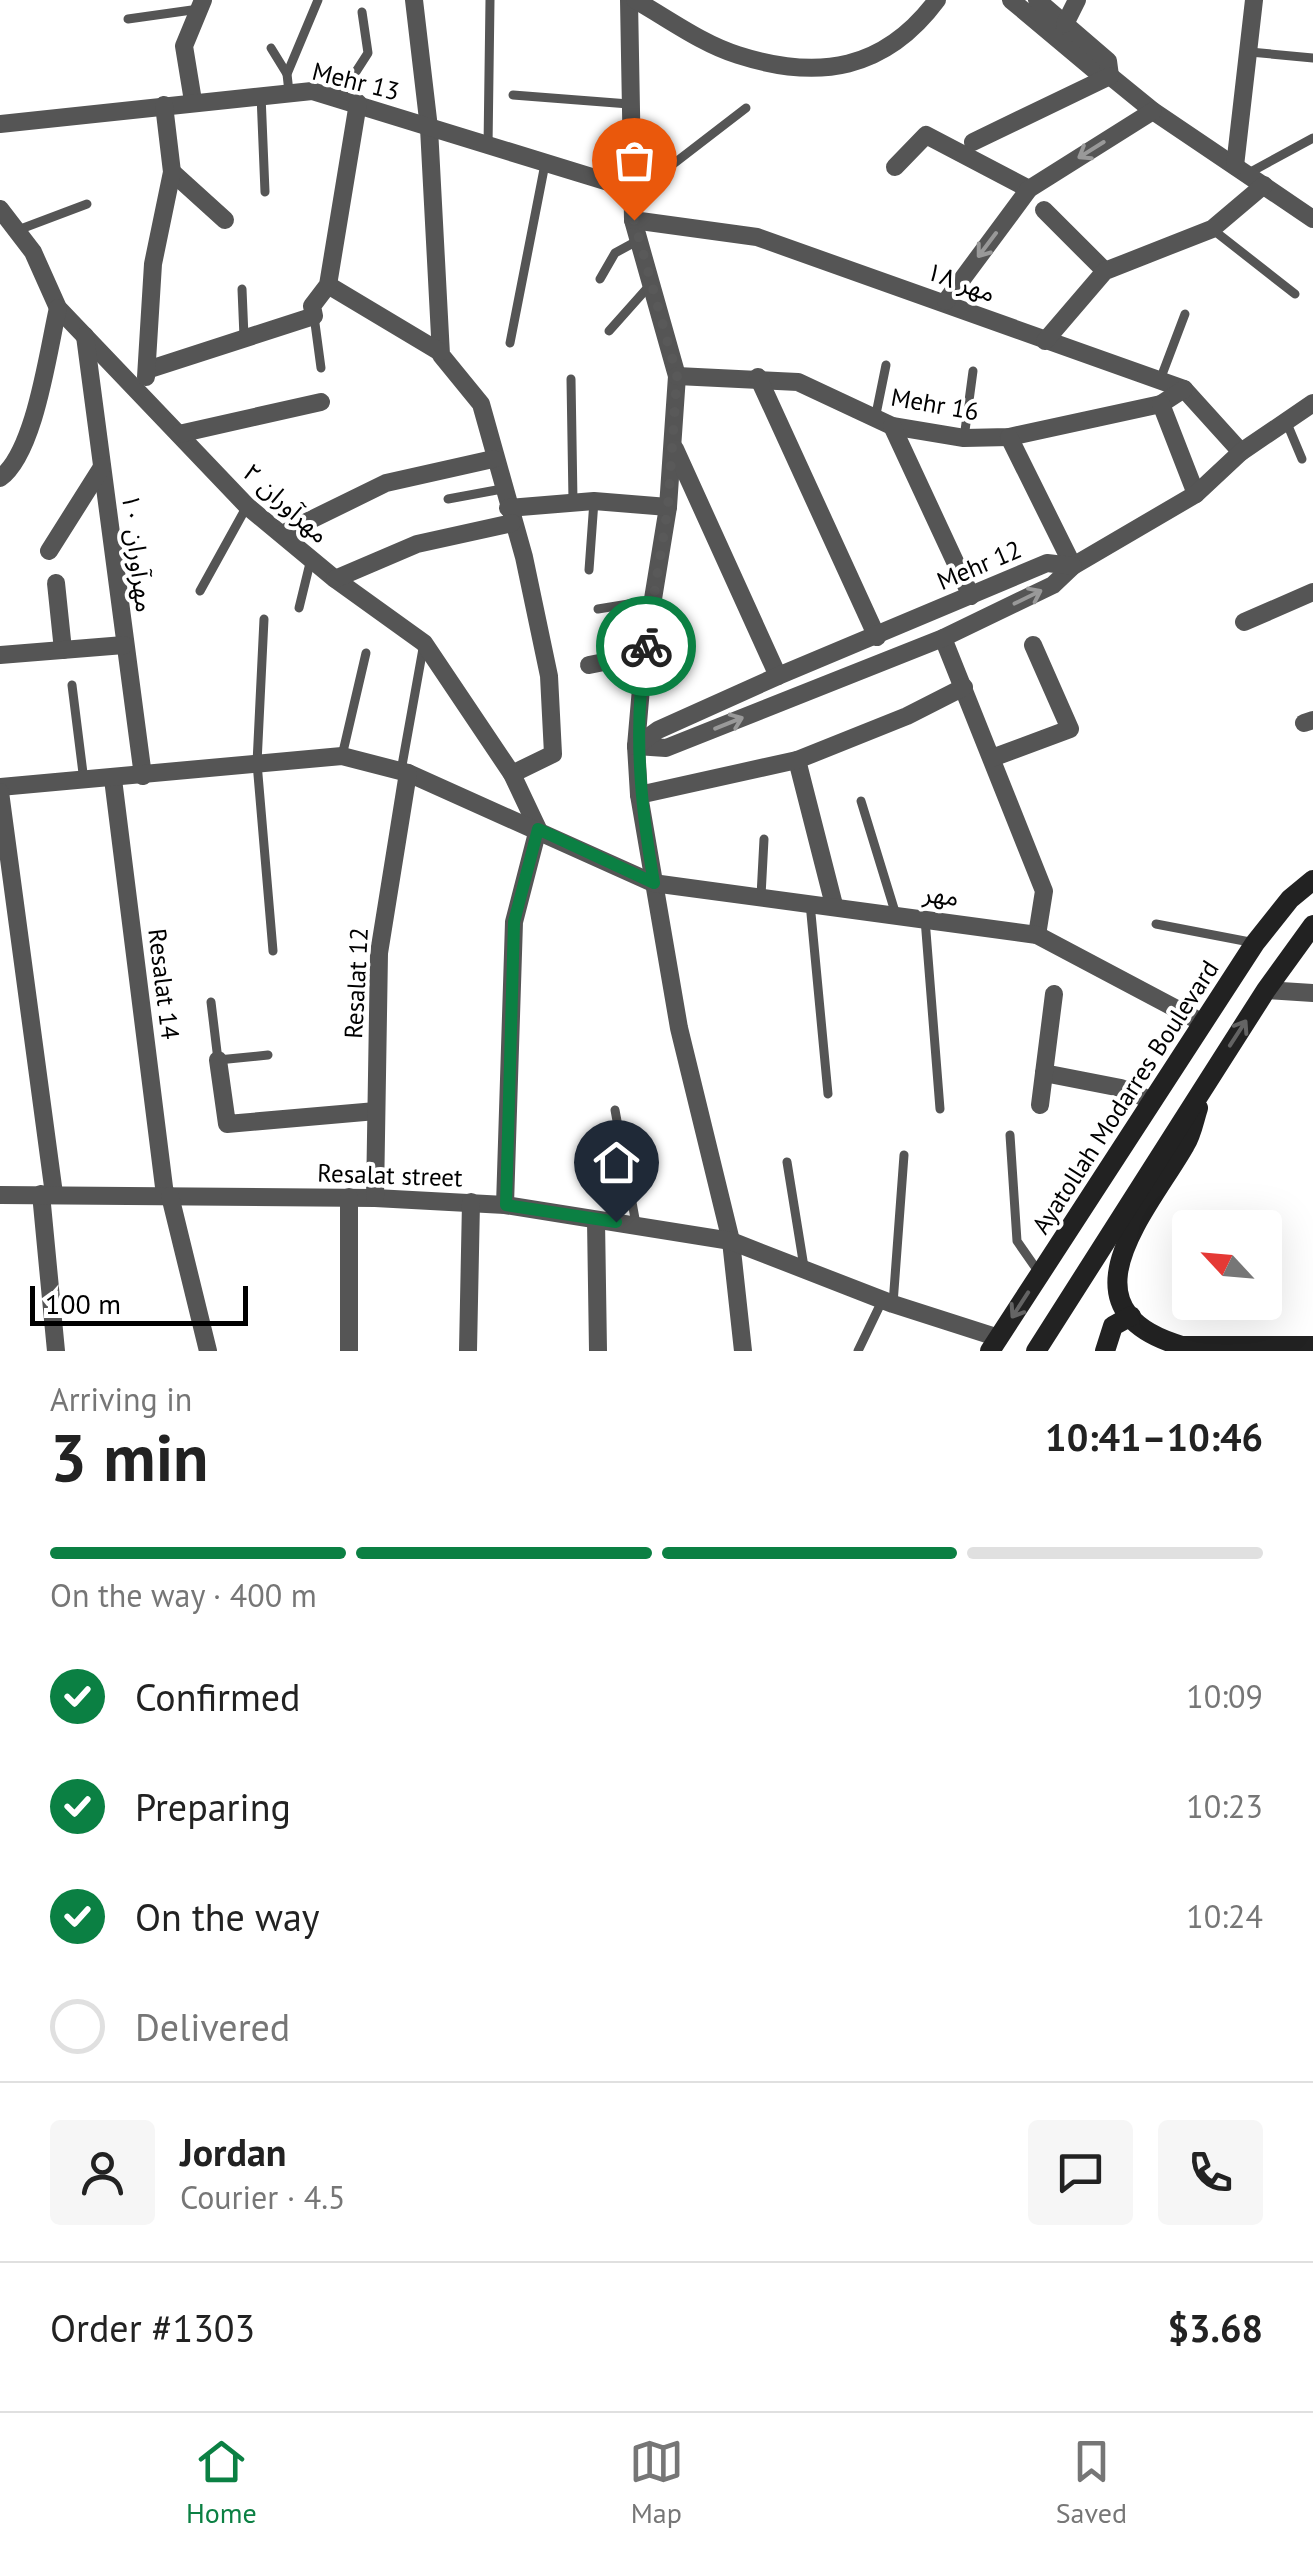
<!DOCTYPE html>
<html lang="en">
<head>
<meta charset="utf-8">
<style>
	body { margin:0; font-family:"PT Sans","Noto Sans Arabic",sans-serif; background:#f6f6f6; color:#222; height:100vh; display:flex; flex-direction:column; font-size:38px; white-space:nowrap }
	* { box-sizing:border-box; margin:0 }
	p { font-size:32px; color:#767676 }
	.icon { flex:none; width:55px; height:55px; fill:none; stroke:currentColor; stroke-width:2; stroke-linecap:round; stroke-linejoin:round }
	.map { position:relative; height:1351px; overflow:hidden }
	.sheet { display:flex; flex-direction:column; background:#fff; flex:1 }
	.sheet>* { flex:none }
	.needle { width:65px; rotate:296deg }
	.controls { position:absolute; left:1172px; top:1210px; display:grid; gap:20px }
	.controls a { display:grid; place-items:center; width:110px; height:110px; border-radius:10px; background:#fff; box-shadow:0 10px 40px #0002; font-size:50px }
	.scale { position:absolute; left:30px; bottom:25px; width:218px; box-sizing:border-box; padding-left:10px; border:5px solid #000; border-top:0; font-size:28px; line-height:35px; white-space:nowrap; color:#000; -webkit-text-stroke:8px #fff; paint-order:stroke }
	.pin { position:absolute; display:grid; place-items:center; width:85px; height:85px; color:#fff; margin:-102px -42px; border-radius:50% 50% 50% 0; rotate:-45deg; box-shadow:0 0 10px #0007 }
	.pin .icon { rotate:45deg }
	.courier { position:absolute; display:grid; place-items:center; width:100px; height:100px; margin:-50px; border:8px solid #0b8043; border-radius:50%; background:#fff; color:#222; box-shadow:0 2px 12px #0007 }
	.head em { font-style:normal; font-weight:700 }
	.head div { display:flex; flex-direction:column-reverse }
	.head { display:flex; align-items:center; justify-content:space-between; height:170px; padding:0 50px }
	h1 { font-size:65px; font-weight:700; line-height:75px }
	.bar { display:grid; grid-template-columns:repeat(4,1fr); gap:15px 10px; align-content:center; height:120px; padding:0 50px }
	.bar i { height:12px; border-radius:8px; background:#e0e0e0 }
	.bar .on { background:#0b8043 }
	.bar p { grid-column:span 4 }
	.line { display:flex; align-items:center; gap:25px; padding:0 50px; border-top:2px solid #e0e0e0 }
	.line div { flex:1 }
	.round { display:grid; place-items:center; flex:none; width:105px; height:105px; border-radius:10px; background:#f6f6f6 }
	ol { padding:0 50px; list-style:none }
	li { display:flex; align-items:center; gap:30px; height:110px }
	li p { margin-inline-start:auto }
	li .icon { padding:10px; border-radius:50%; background:#0b8043; color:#fff; stroke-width:4 }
	li:last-child { color:#767676 }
	li i { width:55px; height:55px; border:5px solid #e0e0e0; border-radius:50% }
	.dock { display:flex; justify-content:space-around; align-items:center; height:140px; border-top:2px solid #e0e0e0; background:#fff; font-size:28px; color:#767676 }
	.dock a { display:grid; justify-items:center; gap:5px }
	.dock .on { color:#0b8043 }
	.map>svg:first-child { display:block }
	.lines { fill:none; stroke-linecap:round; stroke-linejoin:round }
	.lane { stroke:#555; stroke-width:9 }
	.street { stroke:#555; stroke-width:18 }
	.secondary { stroke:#222; stroke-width:20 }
	.oneway { stroke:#999 }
	.oneway2 { stroke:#646464 }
	.done { stroke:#595959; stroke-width:10; stroke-dasharray:0 18 }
	.route { stroke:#0b8043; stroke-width:12 }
	.labels { text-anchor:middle; stroke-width:8; stroke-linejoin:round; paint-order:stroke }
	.street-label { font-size:25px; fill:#000; stroke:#fff }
</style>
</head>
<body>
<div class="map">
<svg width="1313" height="1351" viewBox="0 0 1313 1351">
	<rect width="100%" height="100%" fill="#fff"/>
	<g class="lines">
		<!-- lane -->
		<g class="lane">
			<polyline points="128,19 199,9"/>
			<polyline points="271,48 287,74"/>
			<polyline points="1250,52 1313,58"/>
			<polyline points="289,92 287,74 318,0"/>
			<polyline points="261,95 265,192"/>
			<polyline points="513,95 629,104"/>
			<polyline points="339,98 368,53 362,12"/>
			<polyline points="488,147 490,0"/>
			<polyline points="1247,174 1313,138"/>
			<polyline points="633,195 746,108"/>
			<polyline points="1212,229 1295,294"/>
			<polyline points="18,230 87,204"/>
			<polyline points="600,279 615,253 637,241"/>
			<polyline points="242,289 244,337"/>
			<polyline points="314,316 321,368"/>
			<polyline points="609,331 650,285"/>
			<polyline points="510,343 545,164"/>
			<polyline points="571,379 573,501"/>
			<polyline points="1160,380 1185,314"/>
			<polyline points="875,419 886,365"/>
			<polyline points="1286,421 1302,459"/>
			<polyline points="964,438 973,371"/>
			<polyline points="448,499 502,489"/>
			<polyline points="589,570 594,501"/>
			<polyline points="200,591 247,506"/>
			<polyline points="299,608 311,559"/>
			<polyline points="598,609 653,600"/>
			<polyline points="264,619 257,763 273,951"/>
			<polyline points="72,685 84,781"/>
			<polyline points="342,756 366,653"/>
			<polyline points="401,771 424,643"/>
			<polyline points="861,801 896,915"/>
			<polyline points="761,896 764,839"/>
			<polyline points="810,903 828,1094"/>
			<polyline points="925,919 940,1109"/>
			<polyline points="1156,924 1255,943"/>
			<polyline points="211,1002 218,1060 268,1055"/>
			<polyline points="615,1110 636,1224"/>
			<polyline points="1010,1135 1017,1241 1040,1274"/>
			<polyline points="787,1162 804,1267"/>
			<polyline points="893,1304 904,1155"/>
			<polyline points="858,1351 882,1301"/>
		</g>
		<!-- street -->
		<g class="street">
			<polyline points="414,0 429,128 441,355 481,404 524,557 549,676 553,754 512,774"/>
			<polyline points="629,0 633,220 677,376 668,507 644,654 636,746 639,795 679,1028 731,1241 743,1351"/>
			<path d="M635 0C667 18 702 44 738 55 819 81 885 70 937 0"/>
			<polyline points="1011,0 1097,72 1110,76 1153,111 1313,219"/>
			<polyline points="1037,0 1108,61 1110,76"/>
			<polyline points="1065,24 1077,0"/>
			<polyline points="193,101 184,46 203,0"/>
			<polyline points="0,124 312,91 631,189"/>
			<polyline points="973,142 1110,76"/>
			<polyline points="1235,166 1254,0"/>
			<polyline points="895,167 926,135 1029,189"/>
			<polyline points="172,172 225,220"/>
			<polyline points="0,209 33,252 58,308 247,506 335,579 424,643 512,774 538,829 514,922 505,1205"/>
			<polyline points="1044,210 1105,271"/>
			<polyline points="633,220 757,237 1184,389 1241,452"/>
			<polyline points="328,285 440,352"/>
			<polyline points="946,301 1029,189 1153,111"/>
			<polyline points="85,336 143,776"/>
			<polyline points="1045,341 1105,271 1212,229 1264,185"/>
			<polyline points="147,370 314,316 312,306 328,285 358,103"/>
			<polyline points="677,376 798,382 892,426 964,438 1009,437 1161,404 1184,389"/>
			<polyline points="146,377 153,264 172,172 164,105"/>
			<polyline points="758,377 877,637"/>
			<polyline points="1161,404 1196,494"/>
			<polyline points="892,426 971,596"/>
			<polyline points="179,434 321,402"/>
			<polyline points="1009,437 1073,566"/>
			<polyline points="675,449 778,676"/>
			<path d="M0 478C35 453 48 351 58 308"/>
			<polyline points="508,508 594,501 668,507"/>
			<polyline points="282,534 386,483 493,459"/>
			<polyline points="49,551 102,467"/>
			<polyline points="335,579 417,544 512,523"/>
			<polyline points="56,583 63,650"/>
			<polyline points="1244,622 1313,592"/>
			<polyline points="943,638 1044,891 1037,935"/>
			<polyline points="0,655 124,645"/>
			<polyline points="589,665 644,654"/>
			<polyline points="1304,723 1313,720"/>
			<polyline points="636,746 666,748 943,638 1053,585 1073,566 1196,494 1241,452 1313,403"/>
			<polyline points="636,746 658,730 778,676 1047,563 1073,566"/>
			<polyline points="992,758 1070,729 1033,645"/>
			<polyline points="797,760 834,905"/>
			<polyline points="113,779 165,1195"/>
			<polyline points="0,787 342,756 408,773 653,883 1037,935 1203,1023"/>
			<polyline points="0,792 54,1194"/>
			<polyline points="639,795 797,760 907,716 964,687"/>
			<polyline points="1266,990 1313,993"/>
			<polyline points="218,1060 227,1124 376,1111"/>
			<polyline points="1044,1073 1121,1088 1153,1101"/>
			<polyline points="1040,1105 1054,994"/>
			<polyline points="41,1194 56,1351"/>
			<polyline points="0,1195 375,1198 505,1205 731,1241 893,1304 999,1338"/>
			<polyline points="170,1196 208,1351"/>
			<polyline points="349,1197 349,1351"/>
			<polyline points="375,1198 379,953 408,773"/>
			<polyline points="596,1220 598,1351"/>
			<polyline points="468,1351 471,1202"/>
		</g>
		<!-- secondary -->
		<g class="secondary">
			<path d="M1198 1108C1194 1120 1192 1134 1185 1145 1148 1210 1055 1309 1182 1346H1313"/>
			<polyline points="990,1351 1255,943 1290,899 1313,880"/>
			<polyline points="1036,1351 1266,990 1313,925"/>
			<polyline points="1105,1351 1113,1326 1131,1316"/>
		</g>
	</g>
	<!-- one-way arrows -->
	<defs><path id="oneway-shaft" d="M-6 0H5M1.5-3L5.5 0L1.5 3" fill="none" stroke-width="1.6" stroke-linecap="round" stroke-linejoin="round" transform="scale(2.5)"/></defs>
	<g class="oneway">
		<use href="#oneway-shaft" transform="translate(1091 150) rotate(148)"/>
		<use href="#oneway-shaft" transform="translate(987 245) rotate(127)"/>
		<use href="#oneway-shaft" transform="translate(1028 597) rotate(-26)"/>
		<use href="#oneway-shaft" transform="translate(729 723) rotate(-22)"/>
	</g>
	<g class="oneway2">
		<use href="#oneway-shaft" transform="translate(1238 1033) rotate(-57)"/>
		<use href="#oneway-shaft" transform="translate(1020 1305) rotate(123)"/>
	</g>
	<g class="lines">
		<!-- done -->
		<polyline class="done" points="634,220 677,376 668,507 646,646"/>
		<!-- route -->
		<path class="route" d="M616 1222 506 1205 514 922 538 829 654 883C640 803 633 727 646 646"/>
	</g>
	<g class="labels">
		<!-- street labels -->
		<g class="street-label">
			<text transform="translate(356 81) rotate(14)" y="9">Mehr 13</text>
			<text transform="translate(961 282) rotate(20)" y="9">مهر ۱۸</text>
			<text transform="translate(935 404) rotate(10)" y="9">Mehr 16</text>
			<text transform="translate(286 503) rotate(42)" y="9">مهرآوران ۲</text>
			<text transform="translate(138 553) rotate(83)" y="9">مهرآوران ۱۰</text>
			<text transform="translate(979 565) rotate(-23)" y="9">Mehr 12</text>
			<text transform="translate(941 895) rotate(7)" y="9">مهر</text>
			<text transform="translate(356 983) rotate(-87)" y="9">Resalat 12</text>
			<text transform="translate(164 984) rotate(83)" y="9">Resalat 14</text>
			<text transform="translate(1125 1097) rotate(-57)" y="9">Ayatollah Modarres Boulevard</text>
			<text transform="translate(390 1175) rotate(2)" y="9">Resalat street</text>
		</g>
	</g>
</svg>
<div class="controls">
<a><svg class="needle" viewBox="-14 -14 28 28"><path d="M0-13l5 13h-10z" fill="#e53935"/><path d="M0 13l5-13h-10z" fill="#767676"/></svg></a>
</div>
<div class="scale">100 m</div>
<div class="pin" style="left:634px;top:220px;background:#ea580c"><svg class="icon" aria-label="bag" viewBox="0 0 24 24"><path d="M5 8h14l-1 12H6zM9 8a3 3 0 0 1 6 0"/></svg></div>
<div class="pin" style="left:616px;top:1222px;background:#1f2937"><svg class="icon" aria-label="home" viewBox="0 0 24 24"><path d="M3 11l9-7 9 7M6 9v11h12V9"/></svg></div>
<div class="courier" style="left:646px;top:646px"><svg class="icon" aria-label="bike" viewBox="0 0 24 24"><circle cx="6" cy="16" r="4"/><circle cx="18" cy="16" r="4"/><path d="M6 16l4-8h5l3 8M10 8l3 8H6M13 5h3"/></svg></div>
</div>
<section class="sheet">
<div class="head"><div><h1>3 min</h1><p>Arriving in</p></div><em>10:41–10:46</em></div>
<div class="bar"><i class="on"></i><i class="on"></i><i class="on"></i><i></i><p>On the way · 400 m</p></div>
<ol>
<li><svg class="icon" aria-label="check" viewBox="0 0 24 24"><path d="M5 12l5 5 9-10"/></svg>Confirmed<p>10:09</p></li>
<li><svg class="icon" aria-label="check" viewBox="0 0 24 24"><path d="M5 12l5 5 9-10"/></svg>Preparing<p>10:23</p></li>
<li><svg class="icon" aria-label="check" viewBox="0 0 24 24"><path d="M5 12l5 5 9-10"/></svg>On the way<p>10:24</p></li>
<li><i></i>Delivered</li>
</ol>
<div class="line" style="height:180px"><a class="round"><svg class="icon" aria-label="person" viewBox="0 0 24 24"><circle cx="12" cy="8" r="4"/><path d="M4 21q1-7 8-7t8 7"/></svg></a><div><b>Jordan</b><p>Courier · 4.5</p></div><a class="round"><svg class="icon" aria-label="chat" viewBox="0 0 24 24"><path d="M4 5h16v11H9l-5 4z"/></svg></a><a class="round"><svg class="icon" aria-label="phone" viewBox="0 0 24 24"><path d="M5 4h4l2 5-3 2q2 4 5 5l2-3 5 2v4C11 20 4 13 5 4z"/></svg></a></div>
<div class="line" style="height:130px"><div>Order #1303</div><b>$3.68</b></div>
</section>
<nav class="dock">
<a class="on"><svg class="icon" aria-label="home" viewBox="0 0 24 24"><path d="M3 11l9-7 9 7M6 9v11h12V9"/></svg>Home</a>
<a><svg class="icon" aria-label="map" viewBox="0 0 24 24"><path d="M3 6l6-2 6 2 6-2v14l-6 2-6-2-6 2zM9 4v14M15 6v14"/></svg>Map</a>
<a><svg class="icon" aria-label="saved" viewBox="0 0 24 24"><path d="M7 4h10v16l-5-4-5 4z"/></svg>Saved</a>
</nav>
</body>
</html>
